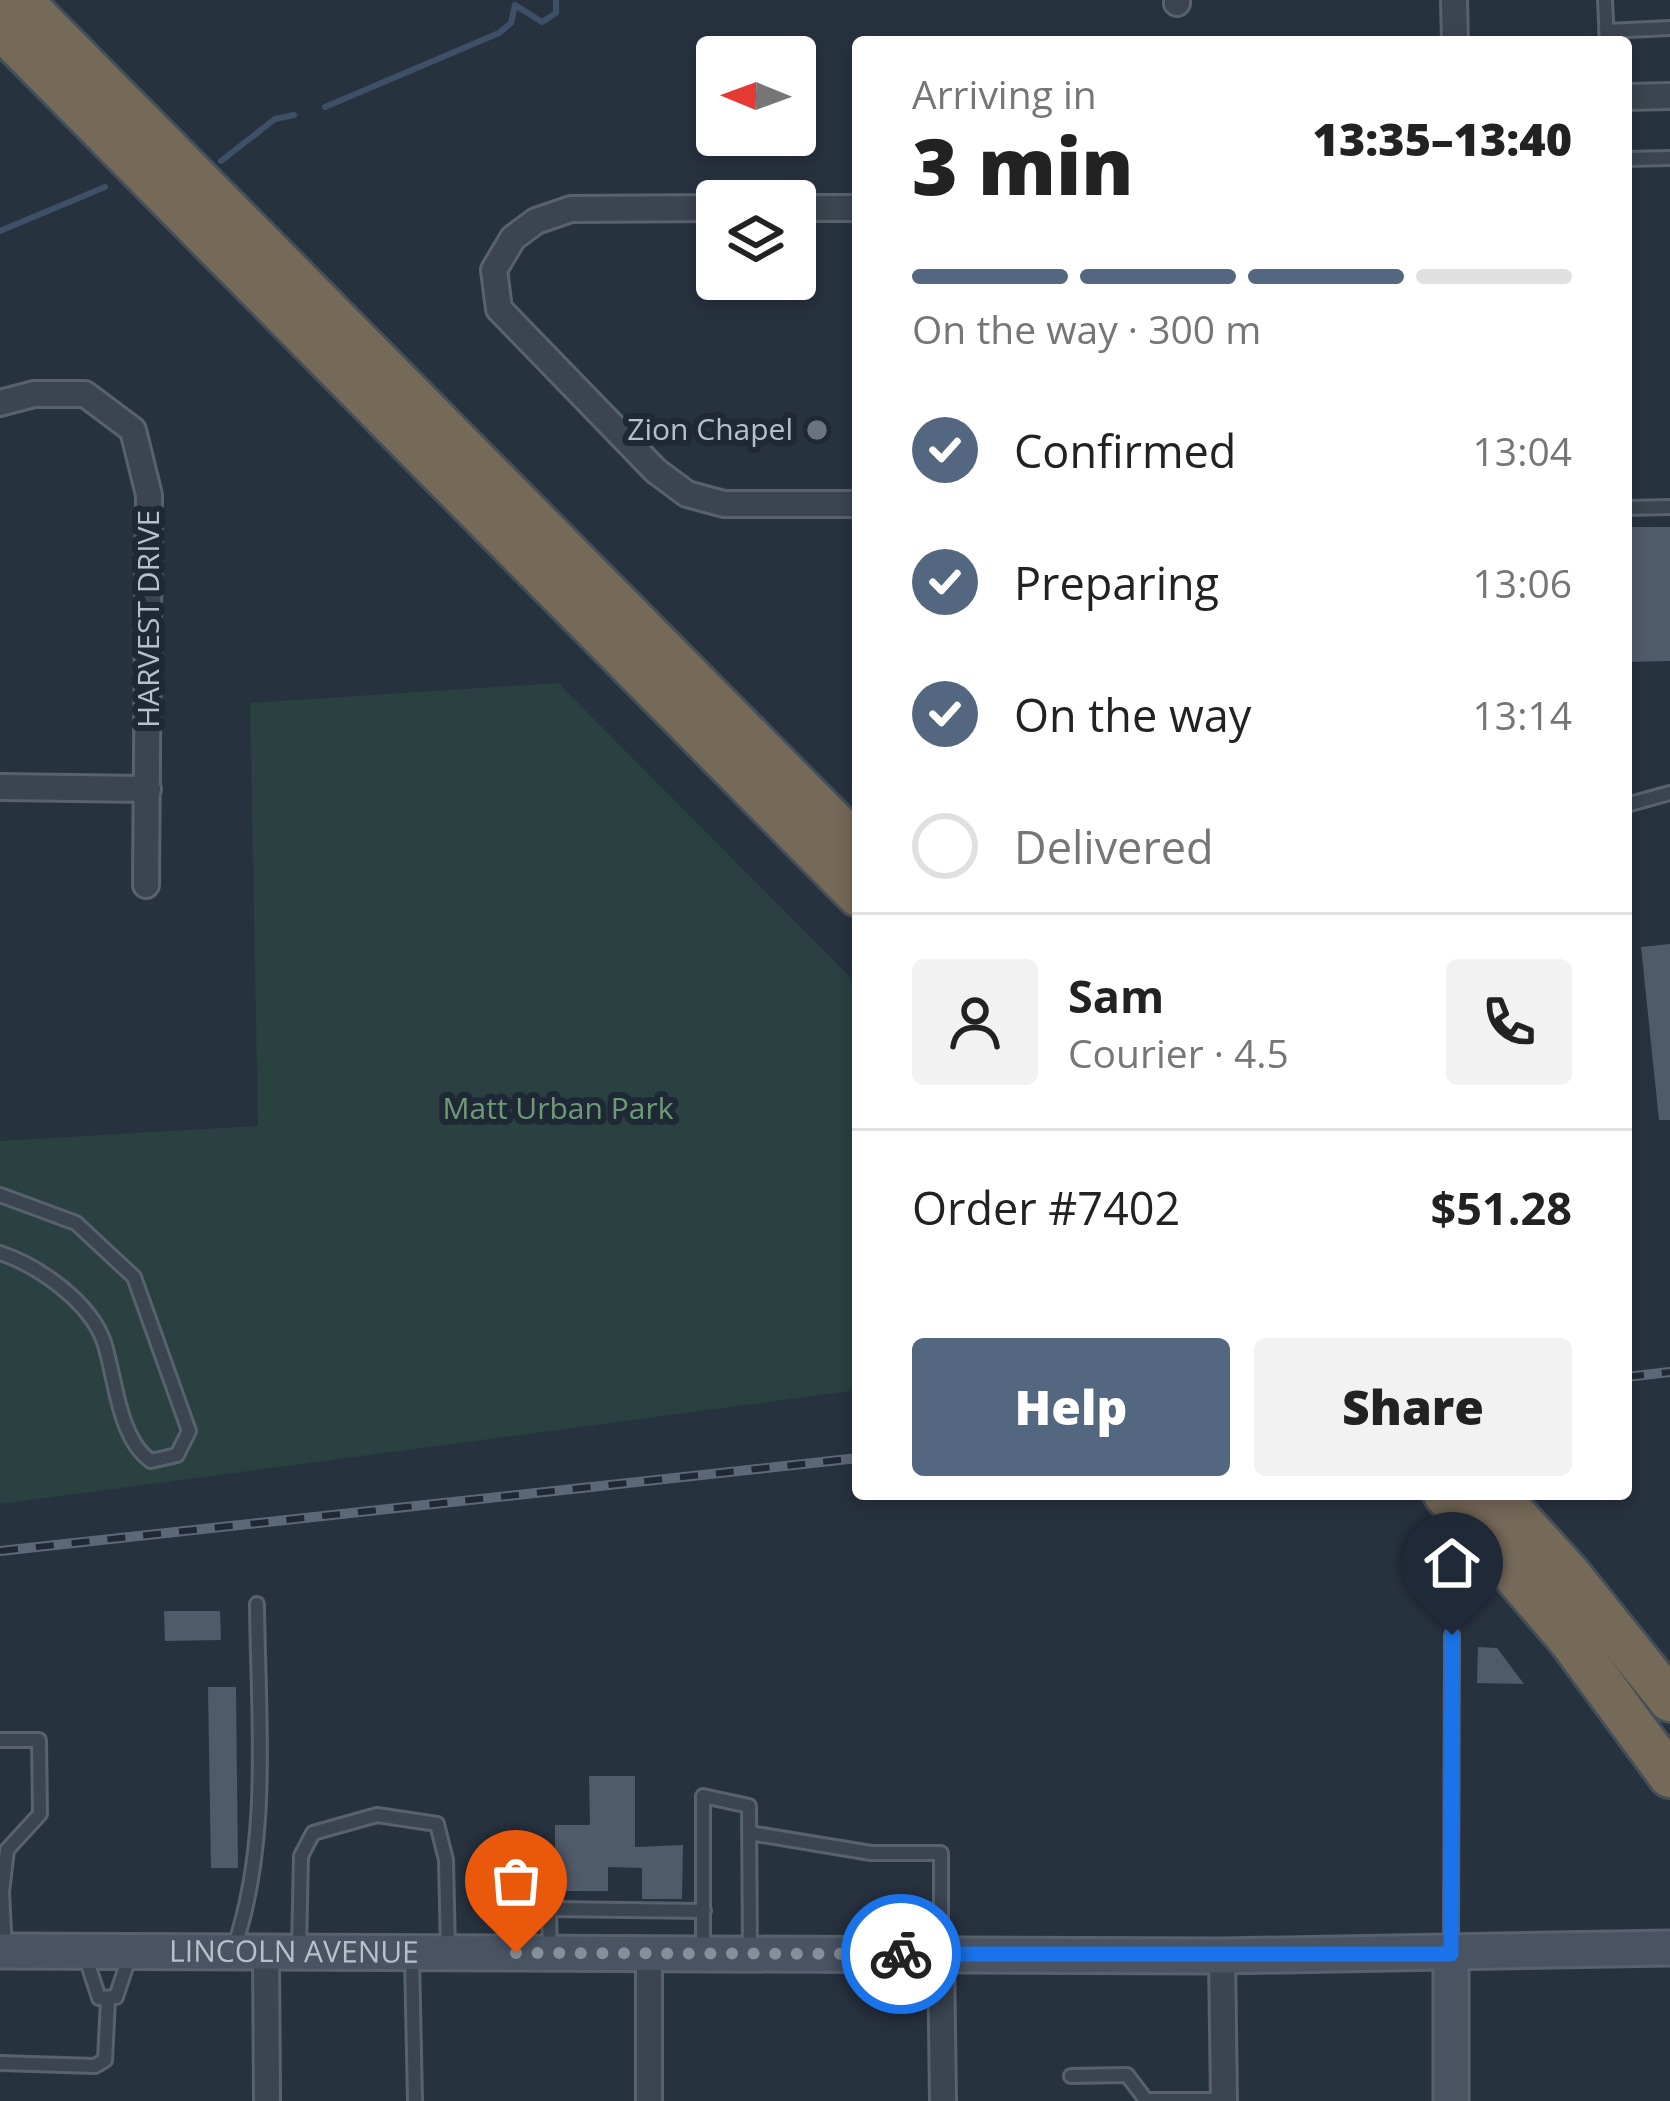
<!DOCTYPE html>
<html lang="en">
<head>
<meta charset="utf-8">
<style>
	body { margin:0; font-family:"Open Sans",sans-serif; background:#f2f2f2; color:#222; height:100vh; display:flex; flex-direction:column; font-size:45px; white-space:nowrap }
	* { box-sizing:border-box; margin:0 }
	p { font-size:39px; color:#767676 }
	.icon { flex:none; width:66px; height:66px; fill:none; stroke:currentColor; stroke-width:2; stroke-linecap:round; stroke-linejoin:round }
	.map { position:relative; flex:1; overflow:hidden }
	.drawer { position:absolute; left:852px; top:36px; width:780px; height:1464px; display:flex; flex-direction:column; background:#fff; border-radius:12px; box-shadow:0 6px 18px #0003 }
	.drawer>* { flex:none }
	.needle { width:78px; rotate:271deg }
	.tools { position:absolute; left:696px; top:36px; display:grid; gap:24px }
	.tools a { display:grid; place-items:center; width:120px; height:120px; border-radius:12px; background:#fff; box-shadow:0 6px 18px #0003; font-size:60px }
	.pin { position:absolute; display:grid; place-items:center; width:102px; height:102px; color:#fff; margin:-123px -51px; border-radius:50% 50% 50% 0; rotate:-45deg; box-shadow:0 0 12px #0007 }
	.pin .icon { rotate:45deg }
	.courier { position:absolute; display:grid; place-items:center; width:120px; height:120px; margin:-60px; border:9px solid #1a73e8; border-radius:50%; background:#fff; color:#222; box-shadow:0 3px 15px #0007 }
	.head em { font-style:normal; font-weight:800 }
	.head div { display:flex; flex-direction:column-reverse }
	.head { display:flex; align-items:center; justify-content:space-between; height:204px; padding:0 60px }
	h1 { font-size:78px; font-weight:800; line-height:90px }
	.bar { display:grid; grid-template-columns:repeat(4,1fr); gap:18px 12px; align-content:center; height:144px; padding:0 60px }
	.bar i { height:15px; border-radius:9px; background:#e0e0e0 }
	.bar .on { background:#546780 }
	.bar p { grid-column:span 4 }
	.line { display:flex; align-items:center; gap:30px; padding:0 60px; border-top:3px solid #e0e0e0 }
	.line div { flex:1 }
	.round { display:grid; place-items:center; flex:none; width:126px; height:126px; border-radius:12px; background:#f2f2f2 }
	ol { padding:0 60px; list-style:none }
	li { display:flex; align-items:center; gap:36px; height:132px }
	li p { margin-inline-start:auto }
	li .icon { padding:12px; border-radius:50%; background:#546780; color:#fff; stroke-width:4 }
	li:last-child { color:#767676 }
	li i { width:66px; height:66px; border:6px solid #e0e0e0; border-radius:50% }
	.button { display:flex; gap:24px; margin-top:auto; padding:24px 60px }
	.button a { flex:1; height:138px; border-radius:12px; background:#546780; color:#fff; font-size:48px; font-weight:800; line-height:138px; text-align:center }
	.button a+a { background:#f2f2f2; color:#222 }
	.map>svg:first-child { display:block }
	.green { fill:#2a4041 }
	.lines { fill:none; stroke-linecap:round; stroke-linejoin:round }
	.stream { stroke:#3d5067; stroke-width:6 }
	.building { fill:#505b6a }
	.lane-casing { stroke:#58626d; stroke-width:18 }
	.street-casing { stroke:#58626d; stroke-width:30 }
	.secondary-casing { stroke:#58626d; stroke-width:39 }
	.highway-casing { stroke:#454f5a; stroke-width:48 }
	.lane { stroke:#3b444f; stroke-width:12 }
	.street { stroke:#3b444f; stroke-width:24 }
	.secondary { stroke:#495362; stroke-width:33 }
	.highway { stroke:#756958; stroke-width:42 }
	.rail-casing { stroke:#5d6876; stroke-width:10 }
	.rail { stroke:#1f2935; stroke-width:6; stroke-dasharray:18; stroke-linecap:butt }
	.done { stroke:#858e99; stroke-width:12; stroke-dasharray:0 21.6 }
	.route { stroke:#1a73e8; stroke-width:15 }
	.worship-dot { fill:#6b7280; stroke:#1f2935; stroke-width:4.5 }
	.labels { text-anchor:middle; stroke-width:12; stroke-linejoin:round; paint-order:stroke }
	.poi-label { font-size:30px; fill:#b7bfca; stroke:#1f2935; text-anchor:end }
	.street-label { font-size:30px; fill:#b7bfca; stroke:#1f2935 }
	.park-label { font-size:30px; fill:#6f9a78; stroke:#1f2935 }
</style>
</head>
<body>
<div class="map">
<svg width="1670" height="2101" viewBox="0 0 1670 2101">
	<rect width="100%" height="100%" fill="#27323f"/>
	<!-- green -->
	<polygon class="green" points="558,683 858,985 858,1390 0,1504 0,1141 258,1126 250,703"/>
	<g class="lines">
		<!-- stream -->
		<g class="stream">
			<polyline points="325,107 499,33 511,23 515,5 542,22 556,13 556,0"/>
			<polyline points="221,161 275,119 294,115"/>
			<polyline points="0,231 105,187"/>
		</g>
	</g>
	<!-- building -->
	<g class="building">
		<polygon points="1626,527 1670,527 1670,661 1626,662"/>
		<polygon points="1670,944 1670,1120 1659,1120 1641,947"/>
		<polygon points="164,1611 220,1611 221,1640 165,1641"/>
		<polygon points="1478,1647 1497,1648 1524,1684 1477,1683"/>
		<polygon points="208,1687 236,1687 238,1868 211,1868"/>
		<polygon points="589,1776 635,1776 635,1847 683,1845 682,1899 642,1899 642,1868 608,1867 608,1891 555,1891 555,1825 590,1825"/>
	</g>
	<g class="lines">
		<!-- lane casing -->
		<g class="lane-casing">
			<g id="lane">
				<polyline points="1605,0 1607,42"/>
				<polyline points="1606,31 1670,28"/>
				<polyline points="1626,159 1670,158"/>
				<polyline points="1626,508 1670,507"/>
				<polyline points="1626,805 1670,793"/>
				<path d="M0 1195 76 1223 134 1277 189 1431 177 1455 151 1461C118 1438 116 1379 104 1342 90 1302 39 1266 0 1253"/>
				<polyline points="0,1740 39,1740 40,1814 7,1850 2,1892 5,1950"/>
				<polyline points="750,1833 871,1853 941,1853 941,1952"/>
				<polyline points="1451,1947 1452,1635"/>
				<path d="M234 1948C271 1841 258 1717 257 1604"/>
				<polyline points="299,1949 301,1856 313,1833 377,1815 437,1824 446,1860 448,1951"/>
				<polyline points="550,1951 549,1909 704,1911"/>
				<polyline points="84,1952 99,1998 116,1997 130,1955"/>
				<polyline points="703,1953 703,1796 749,1806 750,1953"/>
				<polyline points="412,1958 415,2101"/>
				<polyline points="0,2063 95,2066 105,2060 108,2000"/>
				<polyline points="1071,2076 1127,2075 1146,2100 1224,2100"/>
			</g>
		</g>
		<!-- street casing -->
		<g class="street-casing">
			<g id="street">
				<polyline points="1177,0 1177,3"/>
				<polyline points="1454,0 1455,42"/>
				<polyline points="1626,97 1670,96"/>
				<polyline points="717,208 571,209 536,221 513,238 494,270 499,309 656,471 687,494 724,504 858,504"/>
				<polyline points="795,208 858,208"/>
				<polyline points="0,403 34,394 85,394 133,430 149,495 146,885"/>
				<polyline points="0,787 148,789"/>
				<polyline points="266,1950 267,2101"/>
				<polyline points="941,1954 943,2101"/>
				<polyline points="1222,1956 1224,2101"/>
				<polyline points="649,2101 649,1955"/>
			</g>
		</g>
		<!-- secondary casing -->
		<g class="secondary-casing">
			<g id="secondary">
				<path id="s1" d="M0 1951 1222 1956 1670 1948"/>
				<polyline points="1451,1955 1451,2101"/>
			</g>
		</g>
		<!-- highway casing -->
		<g class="highway-casing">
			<g id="highway">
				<polyline points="20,0 858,847"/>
				<polyline points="0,27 858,895"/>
				<polyline points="1445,1494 1570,1640 1670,1776"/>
				<polyline points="1496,1494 1568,1573 1670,1700"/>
			</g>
		</g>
		<!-- lane -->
		<use href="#lane" class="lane"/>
		<!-- street -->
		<use href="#street" class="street"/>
		<!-- secondary -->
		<use href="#secondary" class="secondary"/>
		<!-- highway -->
		<use href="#highway" class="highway"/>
		<!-- rail casing -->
		<g class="rail-casing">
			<g id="rail">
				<polyline points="1626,1377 1670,1372"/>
				<polyline points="0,1551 858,1458"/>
			</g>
		</g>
		<!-- rail -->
		<use href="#rail" class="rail"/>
	</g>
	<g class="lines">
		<!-- done -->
		<polyline class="done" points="516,1953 901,1954"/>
		<!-- route -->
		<polyline class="route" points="901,1954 1451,1954 1452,1635"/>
	</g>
	<!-- markers -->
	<circle class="worship-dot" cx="817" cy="430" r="12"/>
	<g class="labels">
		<!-- poi labels -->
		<g class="poi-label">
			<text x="793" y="440">Zion Chapel</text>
		</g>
		<!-- street labels -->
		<g class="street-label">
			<text transform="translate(149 619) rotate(-90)" y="10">HARVEST DRIVE</text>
			<text dy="10" stroke="none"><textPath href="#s1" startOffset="294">LINCOLN AVENUE</textPath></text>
		</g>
		<!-- park labels -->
		<g class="park-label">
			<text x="558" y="1119">Matt Urban Park</text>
		</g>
	</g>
</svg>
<div class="tools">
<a><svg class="needle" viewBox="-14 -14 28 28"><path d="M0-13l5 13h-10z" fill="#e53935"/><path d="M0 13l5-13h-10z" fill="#767676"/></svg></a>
<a><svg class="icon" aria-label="layers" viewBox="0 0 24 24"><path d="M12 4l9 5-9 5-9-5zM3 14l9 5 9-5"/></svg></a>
</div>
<div class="pin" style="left:516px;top:1953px;background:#ea580c"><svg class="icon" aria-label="bag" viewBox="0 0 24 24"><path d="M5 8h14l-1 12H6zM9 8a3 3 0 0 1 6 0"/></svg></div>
<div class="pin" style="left:1452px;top:1635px;background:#1f2937"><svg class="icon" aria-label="home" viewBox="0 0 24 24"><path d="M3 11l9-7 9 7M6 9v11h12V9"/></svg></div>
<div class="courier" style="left:901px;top:1954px"><svg class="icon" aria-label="bike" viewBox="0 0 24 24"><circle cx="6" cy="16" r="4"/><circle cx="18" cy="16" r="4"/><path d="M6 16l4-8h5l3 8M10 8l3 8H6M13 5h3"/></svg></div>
<section class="drawer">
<div class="head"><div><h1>3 min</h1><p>Arriving in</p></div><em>13:35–13:40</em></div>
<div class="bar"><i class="on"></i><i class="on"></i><i class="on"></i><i></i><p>On the way · 300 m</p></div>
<ol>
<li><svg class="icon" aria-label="check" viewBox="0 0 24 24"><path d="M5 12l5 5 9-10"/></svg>Confirmed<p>13:04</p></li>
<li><svg class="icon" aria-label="check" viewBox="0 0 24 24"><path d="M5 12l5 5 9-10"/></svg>Preparing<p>13:06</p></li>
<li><svg class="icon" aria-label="check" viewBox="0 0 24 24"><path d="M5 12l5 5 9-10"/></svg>On the way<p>13:14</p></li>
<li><i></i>Delivered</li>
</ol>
<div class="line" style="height:216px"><a class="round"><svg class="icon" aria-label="person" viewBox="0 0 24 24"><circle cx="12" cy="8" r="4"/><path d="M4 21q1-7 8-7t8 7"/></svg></a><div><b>Sam</b><p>Courier · 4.5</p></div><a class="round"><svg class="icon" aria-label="phone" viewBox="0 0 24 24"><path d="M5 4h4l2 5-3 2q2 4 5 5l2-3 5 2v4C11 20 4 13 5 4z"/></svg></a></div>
<div class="line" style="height:156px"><div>Order #7402</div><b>$51.28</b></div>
<div class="button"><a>Help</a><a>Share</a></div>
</section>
</div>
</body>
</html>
